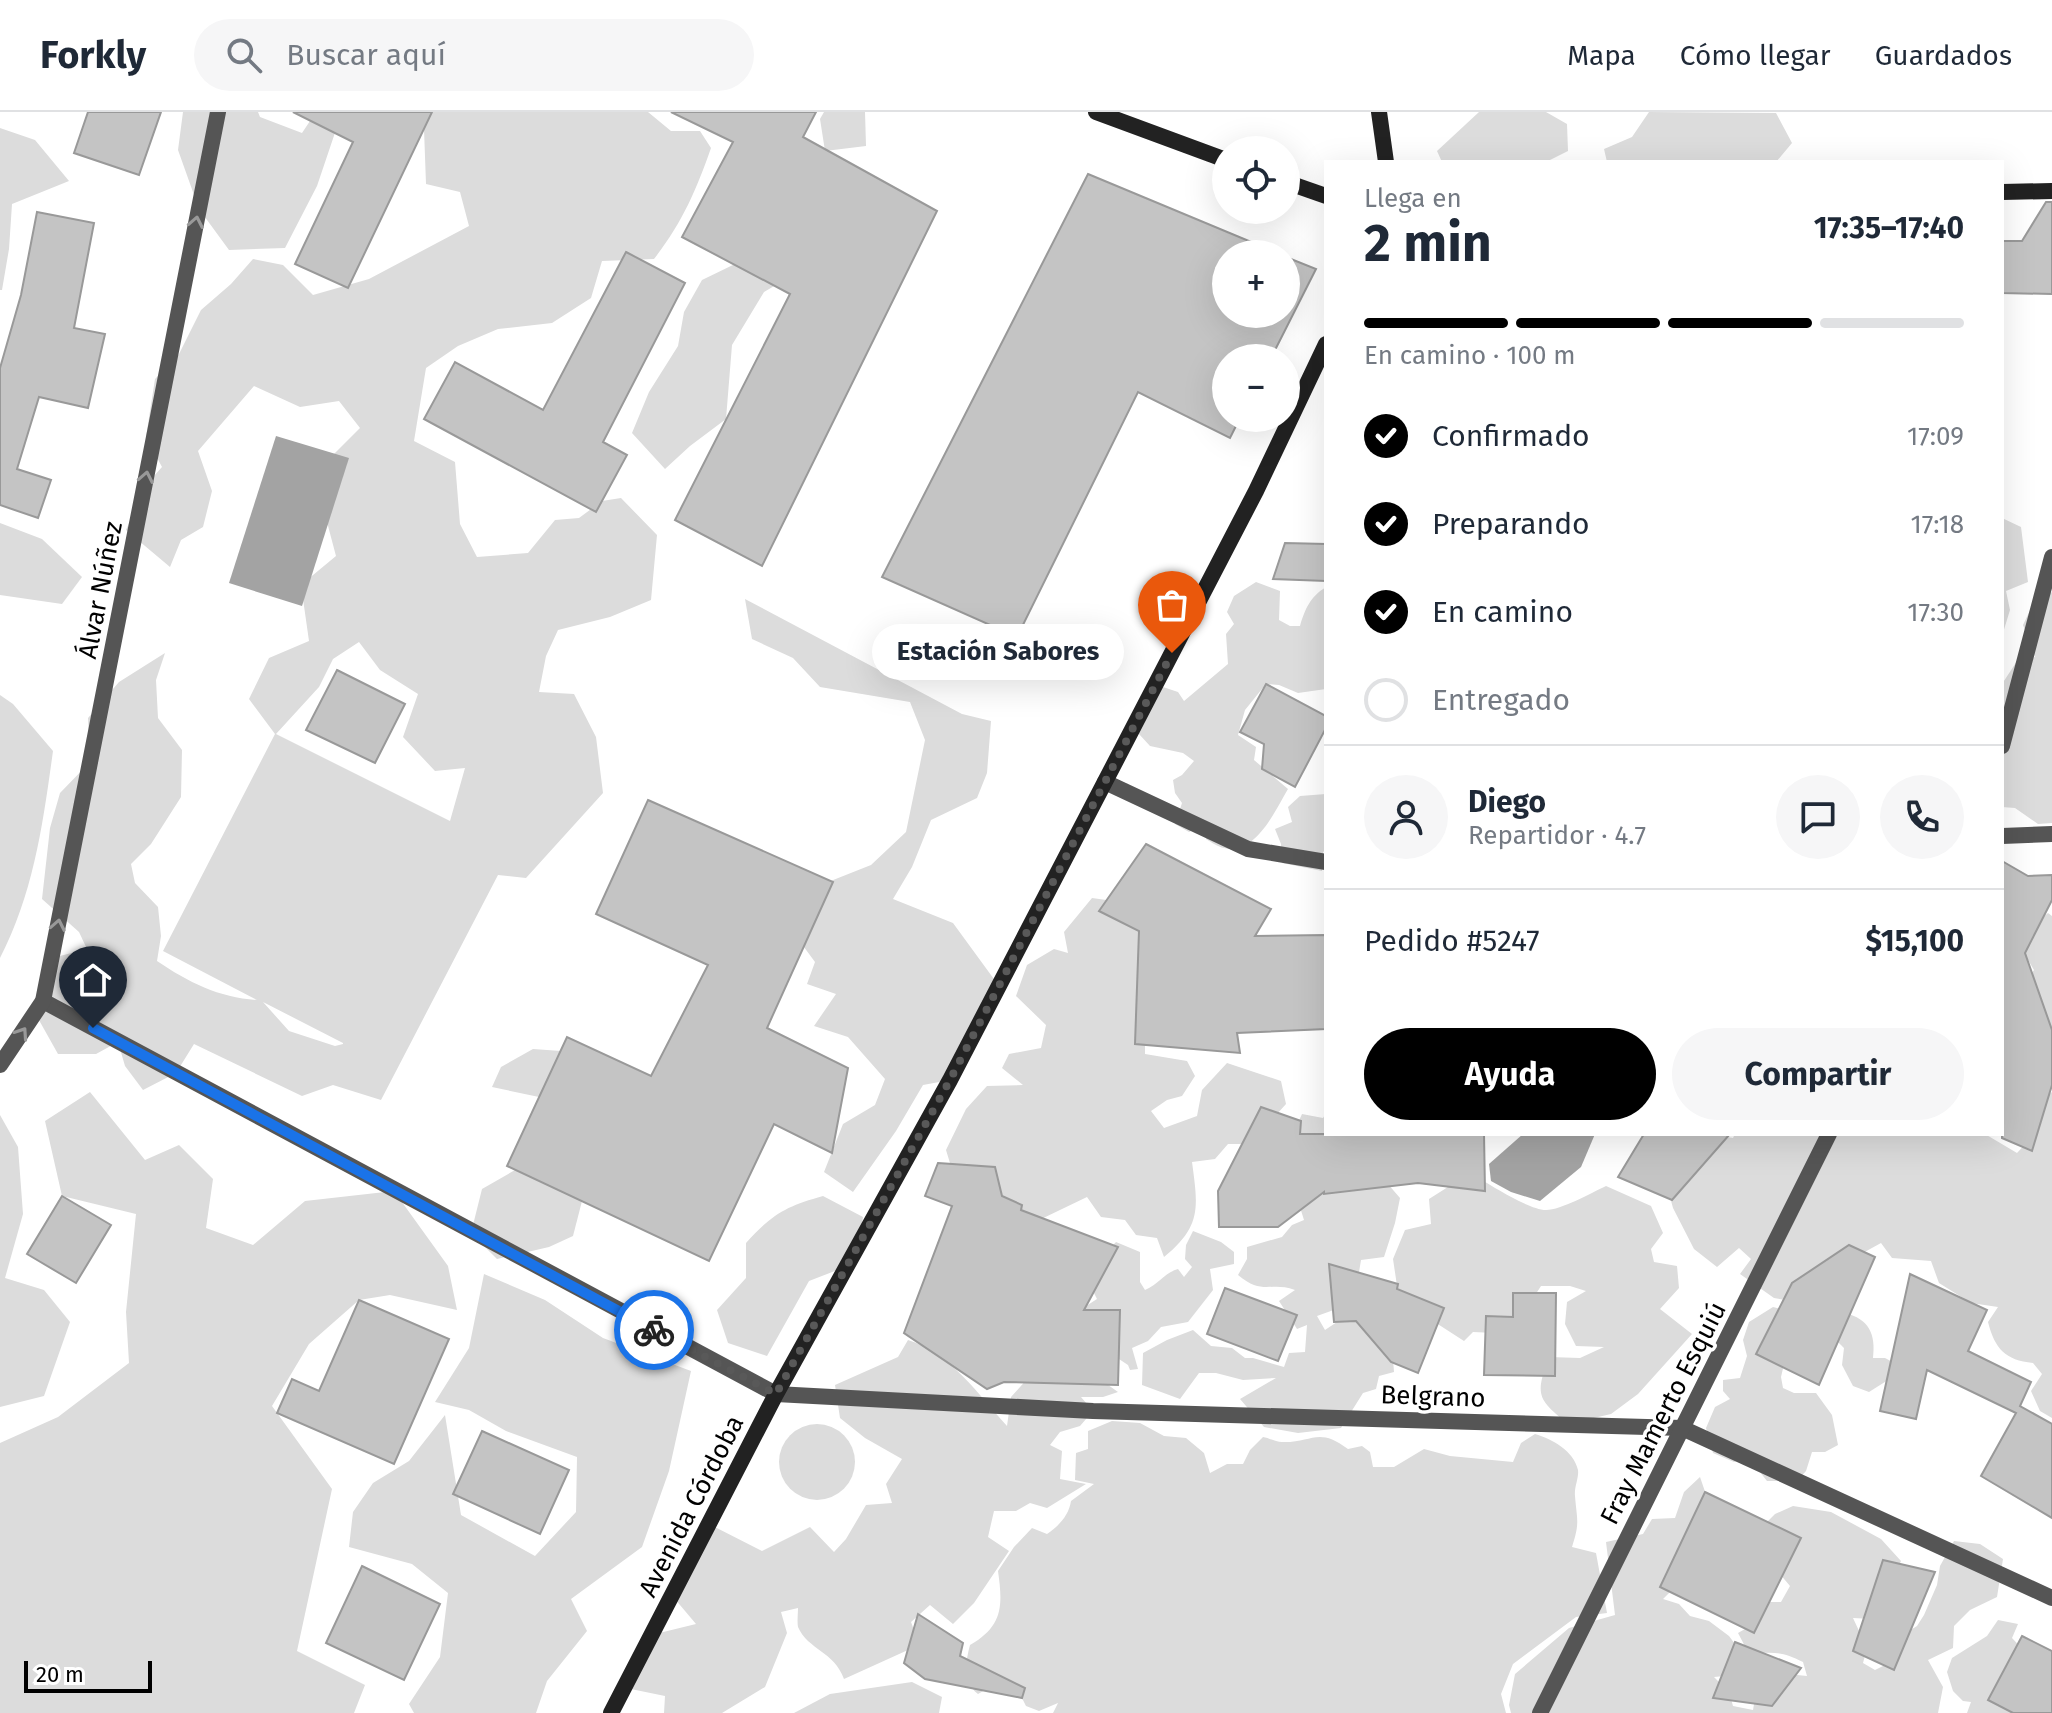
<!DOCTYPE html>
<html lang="es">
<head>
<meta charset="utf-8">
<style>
	body { margin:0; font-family:"Fira Sans",sans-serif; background:#f6f6f7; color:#1f2937; height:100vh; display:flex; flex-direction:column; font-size:30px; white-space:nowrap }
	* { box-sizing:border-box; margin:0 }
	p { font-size:26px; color:#747a83 }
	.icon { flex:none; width:44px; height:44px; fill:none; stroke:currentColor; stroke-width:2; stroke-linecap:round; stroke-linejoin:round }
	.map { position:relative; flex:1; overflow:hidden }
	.side { position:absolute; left:1324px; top:48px; width:680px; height:976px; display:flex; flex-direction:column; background:#fff; border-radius:0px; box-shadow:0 8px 32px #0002 }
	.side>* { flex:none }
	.tools { position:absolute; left:1212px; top:24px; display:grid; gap:16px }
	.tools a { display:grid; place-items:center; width:88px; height:88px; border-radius:50%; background:#fff; box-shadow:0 8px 32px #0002; font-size:40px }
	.scale { position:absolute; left:24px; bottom:20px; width:128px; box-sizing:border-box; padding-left:8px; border:4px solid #000; border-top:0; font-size:22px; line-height:28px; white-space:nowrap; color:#000; -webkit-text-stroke:6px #fff; paint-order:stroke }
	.pin { position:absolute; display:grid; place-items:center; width:68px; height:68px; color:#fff; margin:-82px -34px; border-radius:50% 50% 50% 0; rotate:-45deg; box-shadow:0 0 8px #0007 }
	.pin .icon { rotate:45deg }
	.courier { position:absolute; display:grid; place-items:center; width:80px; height:80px; margin:-40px; border:6px solid #1a73e8; border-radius:50%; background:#fff; color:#222; box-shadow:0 2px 10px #0007 }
	.bubble { position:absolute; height:56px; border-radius:28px; background:#fff; box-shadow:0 8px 32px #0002; font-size:26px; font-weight:700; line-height:56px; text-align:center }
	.headline em { font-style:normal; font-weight:700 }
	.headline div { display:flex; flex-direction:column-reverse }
	.headline { display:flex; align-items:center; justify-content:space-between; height:136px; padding:0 40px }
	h1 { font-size:52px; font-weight:700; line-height:60px }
	.bar { display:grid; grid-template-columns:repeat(4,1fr); gap:12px 8px; align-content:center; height:96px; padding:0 40px }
	.bar i { height:10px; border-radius:6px; background:#e0e1e3 }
	.bar .active { background:#000 }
	.bar p { grid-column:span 4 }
	.line { display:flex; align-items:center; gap:20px; padding:0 40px; border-top:2px solid #e0e1e3 }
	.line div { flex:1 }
	.round { display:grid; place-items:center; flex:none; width:84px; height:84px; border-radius:42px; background:#f6f6f7 }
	ol { padding:0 40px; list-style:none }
	li { display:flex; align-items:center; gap:24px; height:88px }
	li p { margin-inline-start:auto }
	li .icon { padding:8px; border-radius:50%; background:#000; color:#fff; stroke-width:4 }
	li:last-child { color:#747a83 }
	li i { width:44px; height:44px; border:4px solid #e0e1e3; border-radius:50% }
	.cta { display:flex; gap:16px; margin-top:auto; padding:16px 40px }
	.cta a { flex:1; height:92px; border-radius:48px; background:#000; color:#fff; font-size:32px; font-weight:700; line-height:92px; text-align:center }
	.cta a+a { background:#f6f6f7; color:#1f2937 }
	header { display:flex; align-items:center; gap:48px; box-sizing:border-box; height:112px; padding:0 40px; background:#fff; border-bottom:2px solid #e0e1e3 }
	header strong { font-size:38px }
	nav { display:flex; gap:44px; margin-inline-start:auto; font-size:28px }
	.search { width:560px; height:72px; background:#f6f6f7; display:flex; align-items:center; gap:20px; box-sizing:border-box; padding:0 28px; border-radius:44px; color:#747a83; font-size:30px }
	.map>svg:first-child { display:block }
	.green { fill:#dcdcdc; fill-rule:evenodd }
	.water { fill:#a3a3a3 }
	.building { fill:#c4c4c4; stroke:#999; stroke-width:2 }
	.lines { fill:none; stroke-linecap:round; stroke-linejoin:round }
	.minor { stroke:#555; stroke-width:16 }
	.secondary { stroke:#222; stroke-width:16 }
	.oneway { stroke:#999 }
	.done { stroke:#595959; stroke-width:8; stroke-dasharray:0 14.4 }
	.route { stroke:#1a73e8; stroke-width:10 }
	.labels { text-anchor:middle; stroke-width:7; stroke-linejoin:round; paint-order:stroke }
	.street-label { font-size:26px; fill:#000; stroke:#fff }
</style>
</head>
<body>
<header>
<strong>Forkly</strong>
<div class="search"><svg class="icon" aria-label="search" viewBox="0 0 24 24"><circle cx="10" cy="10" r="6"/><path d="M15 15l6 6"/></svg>Buscar aquí</div>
<nav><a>Mapa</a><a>Cómo llegar</a><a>Guardados</a></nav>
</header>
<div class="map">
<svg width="2052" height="1601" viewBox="0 0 2052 1601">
	<rect width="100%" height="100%" fill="#fff"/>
	<!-- green -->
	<g class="green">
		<polygon points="183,0 258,0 260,5 302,21 316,0 342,0 317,74 285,136 229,138 199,97 178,38"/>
		<path d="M431 0H648L671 19H700L711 36C696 79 682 111 654 147L602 149 591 186 552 211 498 217 458 234 426 256 414 329 455 350 460 412 477 445 528 441 555 408 579 406 602 389 621 386 657 423 651 488 610 505 558 518 546 544 539 580 574 582 596 625 603 681 526 766 498 763 381 988 333 973 302 984 194 932 176 961 143 978 125 954 118 930 96 942H58L35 901 52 846 87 837 79 820 42 787 50 716 60 681 90 650 88 606 119 570 165 541 156 568 158 606 182 638 181 685 151 732 131 752 135 771 158 795 161 824 157 849C188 870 220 886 257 888L163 839 275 622 249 587 269 546 309 529 301 473 336 444 323 395 311 365 360 316 339 289 300 295 254 274 198 339 212 379 203 415 181 428 170 455 126 418 145 374 162 355 146 325 155 267 179 242 201 198 231 172 253 147 283 153 313 183 369 167 469 114 460 80 426 72 424 17ZM359 530 380 558 418 582 403 625 435 659 465 656 450 709 276 622 319 575 333 547ZM263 890 343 931V932L335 934 289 919Z"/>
		<polygon points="824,0 865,0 866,34 825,39 820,7"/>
		<polygon points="1479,0 1546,0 1567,12 1568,39 1550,48 1539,50 1442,50 1437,39"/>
		<polygon points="1649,0 1776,1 1792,31 1776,50 1607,50 1604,37 1632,25"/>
		<polygon points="0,16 35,28 69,69 12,92 9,137 2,178 0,178"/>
		<polygon points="735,152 803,157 764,180 732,233 726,307 690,334 665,357 632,321 649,280 678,234 684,200 702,168"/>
		<polygon points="2002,406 2021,415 2028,470 2006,479 2010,498 2002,524"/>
		<polygon points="0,411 42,427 82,465 62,492 0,483"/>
		<path d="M1256 470 1280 479 1279 508 1290 514H1300C1305 497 1310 485 1326 475V577L1298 581 1279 573 1266 572 1245 598 1238 623 1256 635 1254 648 1288 677C1275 699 1255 744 1224 736 1218 735 1211 730 1206 727L1207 712 1189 720 1175 712 1182 691 1175 681 1173 668 1182 663 1194 649 1183 641 1150 634 1139 622 1138 589 1163 575 1178 580 1184 589 1228 552 1226 522 1234 512 1227 500 1234 484Z"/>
		<polygon points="2052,480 2052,711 2038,712 2015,696 2002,695 2002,572 2017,549 2035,545 2023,513 2033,492"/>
		<polygon points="745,487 962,602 991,609 987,661 977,686 931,708 912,755 893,787 953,811 999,874 950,968 923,973 896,1019 853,1080 824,1060 843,1012 875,993 885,967 848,925 814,914 836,882 807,872 815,850 784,808 818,774 871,753 906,720 925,628 910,590 820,575 793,546 752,527"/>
		<path d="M0 583 13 592 53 639C43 711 34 780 0 846Z"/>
		<polygon points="1326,682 1326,738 1323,740 1322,759 1282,751 1281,732 1275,717 1292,710 1288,695 1300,684"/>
		<path d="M1092 786 1121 790 1179 817 1145 925V942L1187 949 1195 964 1182 984 1167 988 1151 999 1164 1016 1197 1004 1202 978 1227 951 1281 969 1286 992 1250 1032H1228L1215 1047 1192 1050C1198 1095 1202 1114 1164 1145L1157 1126 1136 1123 1125 1108 1101 1105 1087 1085 1035 1110 953 1061 946 1038 966 997 987 974 1023 973 1002 956 1009 942 1041 936 1046 913 1016 884 1027 853 1054 837 1068 841 1064 820Z"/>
		<polygon points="2048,801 2052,804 2052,924 2028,867 2034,858 2021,836 2021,825"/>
		<polygon points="533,937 561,939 539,985 492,975 501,955"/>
		<polygon points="90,980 145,1048 179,1033 213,1067 206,1116 253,1133 305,1089 394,1079 448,1154 457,1198 390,1183 359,1188 309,1232 272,1294 332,1377 297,1539 365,1573 354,1601 0,1601 0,1331 58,1305 129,1251 126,1200 136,1102 62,1084 45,1009"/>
		<path d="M2052 980V1306L2040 1299 2031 1279 2042 1262 2033 1251C2005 1248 1995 1237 1988 1210L1998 1195 1971 1191 1939 1171 1931 1149 1892 1146 1881 1131 1861 1142 1803 1191 1774 1186 1740 1162 1751 1147 1739 1136 1717 1155 1694 1137 1673 1096 1667 1074 1662 1022H1709L1733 1026 1735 1022H1985L2017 1041 2035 1022 2036 993Z"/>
		<path d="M1326 1001V1022L1344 1080 1381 1064 1400 1086 1395 1111 1384 1145 1361 1148 1358 1166 1342 1195 1317 1204 1325 1218 1352 1200 1392 1235 1394 1260 1379 1264 1376 1277 1363 1281 1341 1316 1298 1321 1264 1315 1240 1287 1276 1266 1243 1268 1216 1261H1199L1180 1287 1142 1273 1143 1241 1167 1228 1193 1218 1211 1234 1232 1236 1245 1246H1253L1284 1255 1289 1241 1305 1240 1307 1213 1297 1217 1279 1189 1295 1178C1270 1169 1263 1184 1238 1163L1247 1147V1135L1282 1125 1292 1113 1304 1108 1299 1092 1293 1022 1302 1002 1323 1006Z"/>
		<polygon points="0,1003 18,1035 23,1102 5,1166 44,1178 70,1210 44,1284 0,1295"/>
		<polygon points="515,1058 555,1060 582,1089 573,1124 549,1135 497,1147 471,1121 482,1077"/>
		<path d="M1470 1061C1488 1071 1526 1097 1546 1098 1561 1098 1591 1081 1606 1074L1651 1094 1663 1121 1651 1137 1654 1150 1677 1154 1679 1176 1660 1197 1692 1222 1638 1282 1611 1302 1568 1312C1537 1287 1535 1283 1549 1245L1580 1246 1604 1235 1576 1234 1565 1212 1567 1190 1586 1179 1570 1174H1541L1530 1191 1495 1221 1473 1220 1464 1229 1399 1187 1393 1147 1405 1118 1431 1112 1429 1087Z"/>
		<path d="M823 1084 863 1105 860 1124 840 1157 809 1169 767 1244 728 1231 717 1198 746 1166V1131C772 1102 787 1094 823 1084Z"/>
		<path d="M1193 1119 1221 1130 1234 1140V1152L1210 1157 1213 1178 1188 1210 1161 1215 1148 1229 1132 1236 1138 1257 1130 1258 1128 1253 1113 1243 1077 1200 1097 1187 1088 1169 1095 1153 1116 1130 1140 1140V1170L1145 1178C1159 1172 1164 1161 1178 1157L1184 1165 1192 1155 1185 1147 1186 1133Z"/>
		<polygon points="484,1162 545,1188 603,1226 691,1259 669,1359 642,1435 571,1487 587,1519 547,1569 536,1601 414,1601 409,1592 440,1545 448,1481 412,1452 349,1435 353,1400 373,1371 409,1349 445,1303 461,1403 535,1444 576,1400 577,1345 506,1319 469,1298 435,1290 469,1236"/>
		<polygon points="1773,1195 1796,1201 1781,1265 1783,1276 1794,1281 1816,1281 1832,1303 1838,1333 1825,1340 1812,1340 1806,1359 1797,1369 1767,1369 1749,1346 1734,1350 1713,1341 1706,1316 1715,1295 1730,1287 1723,1279 1723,1268 1740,1266 1747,1244 1743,1228 1749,1210"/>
		<path d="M1845 1201C1869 1207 1876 1222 1873 1246H1885L1900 1254 1888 1268 1869 1280 1853 1274 1842 1253 1844 1236 1833 1225Z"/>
		<path d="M908 1228C950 1241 979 1283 1007 1314L1011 1285 1029 1265 1094 1263 1118 1280 1103 1285H1081L1093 1299 1080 1314 1060 1320 1050 1333 1062 1339 1060 1367 1086 1372 1047 1396 1030 1391 1016 1399H994L988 1425 1009 1439 974 1491 953 1512 930 1493 911 1510 914 1518 908 1538 844 1567C834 1539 808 1538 798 1515 797 1510 798 1501 798 1496L781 1500 787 1521 765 1575 722 1601H664L665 1584 626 1576 647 1524 696 1512 669 1480 705 1410 762 1439 810 1415 834 1440 846 1427 866 1393 892 1391 886 1372 902 1347 865 1326 840 1306 835 1273 898 1245Z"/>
		<path d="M1112 1309 1140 1311 1164 1324 1186 1326 1204 1341 1210 1361 1227 1352H1243L1250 1338 1263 1325C1269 1326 1276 1330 1282 1330 1312 1331 1318 1314 1348 1337L1362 1334 1370 1340 1373 1355H1394L1424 1337 1450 1344 1513 1350 1521 1331 1535 1322C1552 1327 1574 1339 1578 1358 1579 1366 1574 1375 1575 1384 1577 1409 1580 1410 1572 1435L1596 1441 1607 1501 1576 1505 1513 1552 1501 1582 1506 1601H1053L1058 1591 1039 1599 1026 1594 1019 1580 999 1570 978 1582C963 1570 965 1551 970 1533 1003 1514 1003 1494 998 1459L1014 1435 1032 1416 1047 1422C1059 1414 1069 1403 1071 1389L1094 1372 1075 1368 1076 1341 1088 1337V1319Z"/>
		<circle cx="817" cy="1350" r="38"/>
		<path d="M1700 1365 1714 1406 1676 1474 1663 1487 1679 1492 1690 1504 1709 1509 1729 1524 1738 1536 1735 1563 1714 1565 1729 1580 1733 1594 1753 1598 1757 1575 1777 1561 1807 1564 1803 1550C1781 1539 1773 1540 1749 1542L1738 1521 1759 1509 1761 1490H1781L1790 1474 1774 1455 1760 1417 1775 1402 1793 1394 1831 1400 1881 1427 1901 1449 1872 1507 1853 1506 1867 1536 1863 1551 1875 1558 1893 1549 1901 1524 1917 1514 1924 1503 1937 1473 1940 1454 1954 1429 1980 1432 2003 1447 1997 1485 1970 1498 1954 1514 1953 1536 1928 1548 1943 1575 1938 1601H1511L1509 1593 1515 1562 1569 1516 1615 1503 1606 1430 1643 1422 1652 1407 1675 1406 1684 1380Z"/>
		<polygon points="1998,1508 2018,1512 2012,1526 2027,1542 2024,1601 1967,1601 1971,1590 1963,1589 1953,1579 1947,1560 1952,1546 1987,1524"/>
		<polygon points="912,1570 942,1585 939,1601 794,1601 830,1582"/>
	</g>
	<!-- water -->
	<g class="water">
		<polygon points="276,324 349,346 302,494 229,471"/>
		<polygon points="1523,1022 1595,1022 1581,1055 1540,1089 1511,1080 1491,1069 1489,1052"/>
	</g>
	<!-- building -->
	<g class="building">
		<polygon points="88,0 161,0 139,63 74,41"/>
		<polygon points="293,0 432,0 348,176 295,152 353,30"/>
		<polygon points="671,0 816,0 803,25 937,99 762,454 675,408 790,182 682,125 733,30"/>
		<polygon points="1088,62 1280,142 1226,142 1226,202 1286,202 1286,145 1316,157 1271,246 1226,246 1226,306 1240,306 1230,326 1138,280 1017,525 882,465"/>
		<polygon points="2046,90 2052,90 2052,182 2002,181 2002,129 2022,129"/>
		<polygon points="37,100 94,111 74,216 105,222 88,296 39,285 17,357 51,368 38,406 0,393 0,256 21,183"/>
		<polygon points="626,140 685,171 603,330 627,343 596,400 424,307 455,250 543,298"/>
		<polygon points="1285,431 1326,432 1326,469 1273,467"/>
		<polygon points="337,558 405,592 375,651 306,618"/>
		<polygon points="1266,572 1326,604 1326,616 1295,675 1262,657 1264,632 1240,620"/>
		<polygon points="648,688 833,770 767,916 848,956 832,1041 774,1012 709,1149 507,1054 567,925 651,964 708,853 596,802"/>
		<polygon points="1146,732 1271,797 1255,824 1326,823 1326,917 1237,921 1240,941 1135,932 1139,819 1099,799"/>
		<polygon points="2002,749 2028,764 2052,763 2052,788 2025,841 2052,918 2052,973 2032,1039 2002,1026"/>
		<polygon points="1261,995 1301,1009 1300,1022 1484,1022 1485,1079 1418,1071 1324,1082 1324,1080 1278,1115 1219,1115 1218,1079"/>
		<polygon points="1644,1022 1730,1022 1672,1088 1618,1065"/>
		<polygon points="938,1051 995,1055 1002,1084 1022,1093 1021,1098 1118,1135 1084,1198 1120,1198 1118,1273 1004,1270 987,1277 904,1221 952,1094 925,1084"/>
		<polygon points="62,1084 111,1113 76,1171 27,1142"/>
		<polygon points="1849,1133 1875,1145 1819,1273 1756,1242 1792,1171"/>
		<polygon points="1329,1152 1398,1172 1397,1177 1444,1196 1418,1261 1391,1250 1356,1209 1334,1210"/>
		<polygon points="1910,1162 1987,1198 1968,1239 2031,1270 2020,1294 2052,1312 2052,1406 1981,1364 2016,1301 1927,1258 1916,1307 1880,1299"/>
		<polygon points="1225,1176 1297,1203 1278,1249 1207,1222"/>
		<polygon points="1513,1181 1556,1181 1555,1264 1484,1263 1486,1204 1513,1205"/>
		<polygon points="359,1188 449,1227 394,1352 277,1301 292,1267 319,1279"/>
		<polygon points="482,1319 569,1358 540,1422 453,1382"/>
		<polygon points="1705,1380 1801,1426 1754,1521 1660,1475"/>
		<polygon points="1883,1448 1935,1460 1894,1558 1853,1539"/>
		<polygon points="362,1454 440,1492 404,1568 326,1531"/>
		<polygon points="918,1502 963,1531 960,1544 1025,1576 1022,1586 925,1567 904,1551"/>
		<polygon points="2022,1524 2052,1539 2052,1601 2013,1601 1988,1588"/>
		<polygon points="1735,1530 1801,1556 1772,1594 1713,1586"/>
	</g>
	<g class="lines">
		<!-- minor -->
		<g class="minor">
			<polyline points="2002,634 2052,445"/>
			<polyline points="1105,670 1248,737 1326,750"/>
			<polyline points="2002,724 2052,722"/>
			<polyline points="43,889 776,1282 1093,1299 1682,1316 2052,1486"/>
			<polyline points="0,953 43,889 218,0"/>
			<polyline points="1540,1601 1829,1022"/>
		</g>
		<!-- secondary -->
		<g class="secondary">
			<polyline points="1096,0 1226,48"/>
			<polyline points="1379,0 1386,50"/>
			<polyline points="1286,70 1326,84"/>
			<polyline points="2002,80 2052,79"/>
			<polyline points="611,1601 776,1282 950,968 1256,379 1326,232"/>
		</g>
	</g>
	<!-- one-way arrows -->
	<defs><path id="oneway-chevron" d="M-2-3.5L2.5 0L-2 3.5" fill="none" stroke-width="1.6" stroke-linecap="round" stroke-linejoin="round" transform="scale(2)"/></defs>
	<g class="oneway">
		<use href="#oneway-chevron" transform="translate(196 110) rotate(-79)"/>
		<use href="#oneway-chevron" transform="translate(146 365) rotate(-79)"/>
		<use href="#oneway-chevron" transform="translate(58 813) rotate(-79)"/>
		<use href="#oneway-chevron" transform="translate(22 921) rotate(-56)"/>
	</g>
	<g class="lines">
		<!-- done -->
		<polyline class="done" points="654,1218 776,1282 950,968 1172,541"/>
		<!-- route -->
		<polyline class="route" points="93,916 654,1218"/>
	</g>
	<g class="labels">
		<!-- street labels -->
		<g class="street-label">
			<text transform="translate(100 478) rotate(-79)" y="9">Álvar Núñez</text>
			<text transform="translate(1433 1284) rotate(2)" y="9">Belgrano</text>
			<text transform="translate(1663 1301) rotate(-63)" y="9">Fray Mamerto Esquiú</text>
			<text transform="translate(691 1394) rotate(-63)" y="9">Avenida Córdoba</text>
		</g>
	</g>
</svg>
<div class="tools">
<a><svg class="icon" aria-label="locate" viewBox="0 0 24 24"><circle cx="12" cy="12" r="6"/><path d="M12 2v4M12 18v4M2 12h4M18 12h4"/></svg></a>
<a>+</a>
<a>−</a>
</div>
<div class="scale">20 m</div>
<div class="pin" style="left:1172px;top:541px;background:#ea580c"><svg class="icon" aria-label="bag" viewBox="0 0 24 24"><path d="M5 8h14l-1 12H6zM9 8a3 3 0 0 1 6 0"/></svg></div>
<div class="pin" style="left:93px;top:916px;background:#1f2937"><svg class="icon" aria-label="home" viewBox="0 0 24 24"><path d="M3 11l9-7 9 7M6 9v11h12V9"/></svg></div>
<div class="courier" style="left:654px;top:1218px"><svg class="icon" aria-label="bike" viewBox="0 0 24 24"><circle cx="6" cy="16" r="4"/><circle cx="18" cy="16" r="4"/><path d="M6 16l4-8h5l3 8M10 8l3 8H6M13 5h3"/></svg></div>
<div class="bubble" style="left:872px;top:512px;width:252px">Estación Sabores</div>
<section class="side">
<div class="headline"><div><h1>2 min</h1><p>Llega en</p></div><em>17:35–17:40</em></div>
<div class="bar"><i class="active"></i><i class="active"></i><i class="active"></i><i></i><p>En camino · 100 m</p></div>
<ol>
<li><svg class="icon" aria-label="check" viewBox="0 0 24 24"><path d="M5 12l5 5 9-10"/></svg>Confirmado<p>17:09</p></li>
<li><svg class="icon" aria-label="check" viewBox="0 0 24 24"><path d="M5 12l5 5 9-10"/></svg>Preparando<p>17:18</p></li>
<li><svg class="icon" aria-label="check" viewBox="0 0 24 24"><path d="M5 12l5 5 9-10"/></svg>En camino<p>17:30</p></li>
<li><i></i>Entregado</li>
</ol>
<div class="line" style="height:144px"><a class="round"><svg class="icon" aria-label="person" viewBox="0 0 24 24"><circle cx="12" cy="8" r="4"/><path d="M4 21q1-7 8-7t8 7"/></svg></a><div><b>Diego</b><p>Repartidor · 4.7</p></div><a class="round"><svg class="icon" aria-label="chat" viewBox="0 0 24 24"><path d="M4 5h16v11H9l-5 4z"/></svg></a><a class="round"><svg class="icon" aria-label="phone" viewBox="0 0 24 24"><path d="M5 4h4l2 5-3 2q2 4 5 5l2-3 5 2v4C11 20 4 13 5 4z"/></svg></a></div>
<div class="line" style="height:104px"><div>Pedido #5247</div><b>$15,100</b></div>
<div class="cta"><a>Ayuda</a><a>Compartir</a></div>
</section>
</div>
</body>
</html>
